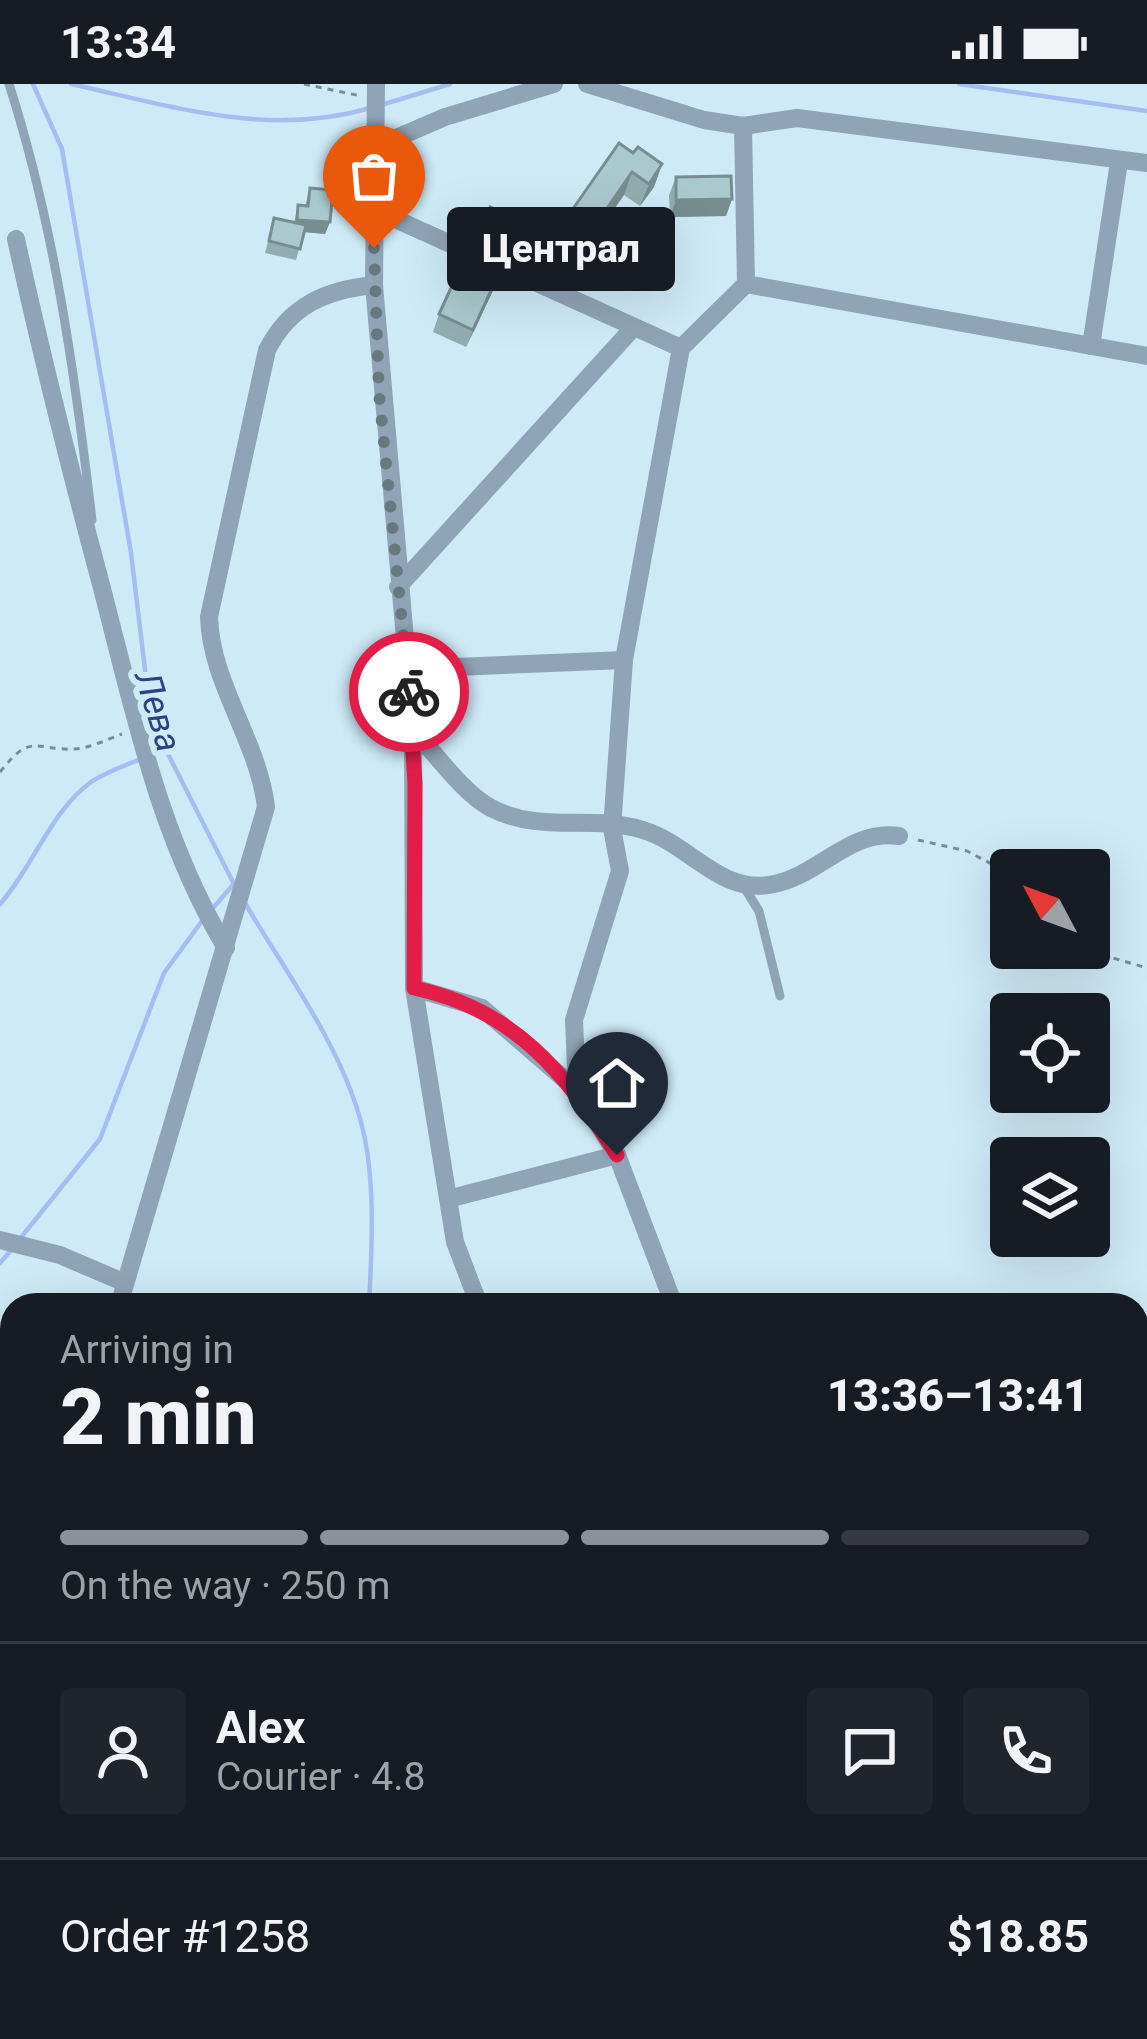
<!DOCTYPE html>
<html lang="en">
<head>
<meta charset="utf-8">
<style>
	body { margin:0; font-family:Roboto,sans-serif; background:#20242c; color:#f1f3f6; height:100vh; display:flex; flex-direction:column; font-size:45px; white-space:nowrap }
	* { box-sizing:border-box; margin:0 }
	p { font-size:39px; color:#9ea1a6 }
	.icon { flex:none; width:66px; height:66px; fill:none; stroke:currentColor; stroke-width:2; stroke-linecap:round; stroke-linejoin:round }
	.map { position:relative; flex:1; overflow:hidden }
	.details { position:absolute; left:0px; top:1209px; width:1149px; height:747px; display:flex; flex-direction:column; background:#171b24; border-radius:36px 36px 0 0; box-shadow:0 12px 48px #0002 }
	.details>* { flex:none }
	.needle { width:78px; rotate:311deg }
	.buttons { position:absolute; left:990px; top:765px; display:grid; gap:24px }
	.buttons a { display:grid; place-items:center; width:120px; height:120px; border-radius:12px; background:#171b24; box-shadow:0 12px 48px #0002; font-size:60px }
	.pin { position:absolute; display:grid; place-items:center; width:102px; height:102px; color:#fff; margin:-123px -51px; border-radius:50% 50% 50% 0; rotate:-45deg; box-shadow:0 0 12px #0007 }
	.pin .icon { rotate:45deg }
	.courier { position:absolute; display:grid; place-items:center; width:120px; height:120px; margin:-60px; border:9px solid #e11d48; border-radius:50%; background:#fff; color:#222; box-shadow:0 3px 15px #0007 }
	.bubble { position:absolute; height:84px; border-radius:12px; background:#171b24; box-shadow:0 12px 48px #0002; font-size:39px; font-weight:800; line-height:84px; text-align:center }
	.headline em { font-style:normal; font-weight:800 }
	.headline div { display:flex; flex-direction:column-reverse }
	.headline { display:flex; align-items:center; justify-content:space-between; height:204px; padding:0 60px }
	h1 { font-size:78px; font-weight:800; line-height:90px }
	.bar { display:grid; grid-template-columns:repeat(4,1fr); gap:18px 12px; align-content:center; height:144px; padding:0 60px }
	.bar i { height:15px; border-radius:9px; background:#363941 }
	.bar .selected { background:#8c9099 }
	.bar p { grid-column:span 4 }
	.line { display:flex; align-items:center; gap:30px; padding:0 60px; border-top:3px solid #363941 }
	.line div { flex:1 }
	.round { display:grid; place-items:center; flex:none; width:126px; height:126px; border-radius:12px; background:#20242c }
	.status { display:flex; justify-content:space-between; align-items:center; height:84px; padding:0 60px; background:#171b24; direction:ltr }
	.status svg { height:33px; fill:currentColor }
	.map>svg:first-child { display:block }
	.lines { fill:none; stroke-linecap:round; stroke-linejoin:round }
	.stream { stroke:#a6bdf1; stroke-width:4.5 }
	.path { stroke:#7a8d96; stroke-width:3; stroke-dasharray:6 6; stroke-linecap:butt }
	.service { stroke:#90a4b7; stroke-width:9 }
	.minor { stroke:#90a4b7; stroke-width:18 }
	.wall { fill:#92adb1 }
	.shaded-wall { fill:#778d90 }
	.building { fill:#aac9ce; stroke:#778d90; stroke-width:3 }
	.done { stroke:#67787f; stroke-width:12; stroke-dasharray:0 21.6 }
	.route { stroke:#e11d48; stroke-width:15 }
	.labels { text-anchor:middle; stroke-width:12; stroke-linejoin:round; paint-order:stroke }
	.water-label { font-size:36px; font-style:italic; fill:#2b4280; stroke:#ceeaf7 }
</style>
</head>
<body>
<div class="status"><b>13:34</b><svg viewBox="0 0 49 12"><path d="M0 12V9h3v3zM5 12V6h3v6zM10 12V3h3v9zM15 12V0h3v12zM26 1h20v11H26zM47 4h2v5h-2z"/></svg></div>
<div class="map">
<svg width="1147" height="1955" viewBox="0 0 1147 1955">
	<rect width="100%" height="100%" fill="#ceeaf7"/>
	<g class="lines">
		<!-- stream -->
		<g class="stream">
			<polyline points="33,0 62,65 131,469 147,602 165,664 236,804"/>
			<path d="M71 0C171 22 269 54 370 24"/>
			<polyline points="959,0 1147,27"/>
			<polyline points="381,21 450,0"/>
			<path d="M245 819C285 887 340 960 361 1038 376 1094 372 1163 369 1221"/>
			<path d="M0 820C33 783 51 727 91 698 106 688 127 681 143 674"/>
			<polyline points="213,824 233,801"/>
			<polyline points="19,1156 100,1055 164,889 202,837"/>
			<polyline points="0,1179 12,1165"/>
			<polyline points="534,1944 537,1955"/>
		</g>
		<!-- path -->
		<g class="path">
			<polyline points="304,0 361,12"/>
			<path d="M0 688C32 647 36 667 75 665 90 664 108 655 122 650"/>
			<polyline points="918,756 967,767 1011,790"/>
			<polyline points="1079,864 1147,884"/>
			<polyline points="873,1944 873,1955"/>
		</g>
		<!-- service -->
		<g class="service">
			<path d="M9 0C54 140 75 290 92 436"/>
			<polyline points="744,803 759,827 780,912"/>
		</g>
		<!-- minor -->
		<g class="minor">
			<polyline points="376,0 374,201 413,646 414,904 455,1158 479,1221"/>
			<polyline points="587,0 704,36 743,42 797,34 1147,79"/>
			<polyline points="743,42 746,200"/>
			<polyline points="373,64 445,33 554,0"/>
			<polyline points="373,125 681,264 746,200 1147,272"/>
			<path d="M16 155C41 269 69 381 99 493 133 621 157 749 226 864"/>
			<polyline points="1091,262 1119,78"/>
			<polyline points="398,503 633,244"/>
			<polyline points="407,585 624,576"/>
			<path d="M413 646C436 670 462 708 491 724 541 750 591 730 643 746 690 760 721 812 774 800 821 790 850 745 899 752"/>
			<polyline points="414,904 482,924 577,1006"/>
			<polyline points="448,1115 617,1071"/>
			<polyline points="0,1156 60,1171 123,1198"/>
			<path d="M119 1221 266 723C258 656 211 600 209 533L267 266C290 221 326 206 374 201"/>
			<polyline points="674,1221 617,1071 577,1006 574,936 620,787 612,744 624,576 681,264"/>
			<polyline points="225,1944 226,1955"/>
			<polyline points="344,1944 345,1955"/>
			<polyline points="641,1955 642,1944"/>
		</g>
	</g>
	<!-- wall -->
	<g class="wall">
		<polygon points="633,69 662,80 654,103 640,122 624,111 563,198 529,174 537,151 563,139"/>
		<polygon points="676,93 732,115 726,132 670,133 669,111"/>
		<polygon points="310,104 330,138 325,150 304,148 296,176 265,169 274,134 294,139 298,121 305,122"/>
		<polygon points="490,123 513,147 501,174 478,163"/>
		<polygon points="495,202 466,263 433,248 439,230"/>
	</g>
	<!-- shaded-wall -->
	<g class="shaded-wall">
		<polygon points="662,80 654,103 640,122 649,100"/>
		<polygon points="632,88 624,111 563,198 572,175"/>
		<polygon points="732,115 726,132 670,133 676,116"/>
		<polygon points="297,136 330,138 325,150 293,147"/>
		<polygon points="501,185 495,202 466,263 473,246"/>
	</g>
	<!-- building -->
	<g class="building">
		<polygon points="619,59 633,69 638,63 662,80 649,100 632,88 572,175 537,151 552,131 563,139"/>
		<polygon points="731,92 732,115 676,116 676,93"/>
		<polygon points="310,104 333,106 330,138 297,136 298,121 308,122"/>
		<polygon points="490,123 518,135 505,162 482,152"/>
		<polygon points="274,134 306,141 300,165 269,157"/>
		<polygon points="467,169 501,185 473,246 439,230"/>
	</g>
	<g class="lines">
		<!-- done -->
		<polyline class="done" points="374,164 379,309 409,608"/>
		<!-- route -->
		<path class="route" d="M409 608 415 699 414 904C514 925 565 988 617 1071"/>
	</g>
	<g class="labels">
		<!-- water labels -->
		<g class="water-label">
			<text transform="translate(159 627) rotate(73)" y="13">Лева</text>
		</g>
	</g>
</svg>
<div class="buttons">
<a><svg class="needle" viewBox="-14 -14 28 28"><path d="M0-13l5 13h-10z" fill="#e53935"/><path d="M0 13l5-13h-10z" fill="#9ea1a6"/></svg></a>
<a><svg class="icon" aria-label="locate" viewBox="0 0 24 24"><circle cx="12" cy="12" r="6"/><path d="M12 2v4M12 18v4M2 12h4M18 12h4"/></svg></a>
<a><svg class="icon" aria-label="layers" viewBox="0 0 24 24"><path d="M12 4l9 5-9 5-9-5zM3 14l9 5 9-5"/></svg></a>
</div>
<div class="pin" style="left:374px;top:164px;background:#ea580c"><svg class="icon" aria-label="bag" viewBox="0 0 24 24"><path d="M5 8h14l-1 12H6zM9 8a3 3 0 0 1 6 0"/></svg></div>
<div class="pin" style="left:617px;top:1071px;background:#1f2937"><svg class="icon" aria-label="home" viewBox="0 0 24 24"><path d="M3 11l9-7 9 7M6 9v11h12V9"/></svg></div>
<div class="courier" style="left:409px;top:608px"><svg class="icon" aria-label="bike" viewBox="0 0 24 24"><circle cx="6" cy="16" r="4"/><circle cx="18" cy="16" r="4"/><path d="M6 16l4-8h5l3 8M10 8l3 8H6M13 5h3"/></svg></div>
<div class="bubble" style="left:447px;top:123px;width:228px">Централ</div>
<section class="details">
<div class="headline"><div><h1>2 min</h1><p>Arriving in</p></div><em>13:36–13:41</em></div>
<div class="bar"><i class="selected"></i><i class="selected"></i><i class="selected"></i><i></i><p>On the way · 250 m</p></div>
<div class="line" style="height:216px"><a class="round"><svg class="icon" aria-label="person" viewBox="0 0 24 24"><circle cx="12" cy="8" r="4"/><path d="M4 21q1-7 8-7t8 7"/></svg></a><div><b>Alex</b><p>Courier · 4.8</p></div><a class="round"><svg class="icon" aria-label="chat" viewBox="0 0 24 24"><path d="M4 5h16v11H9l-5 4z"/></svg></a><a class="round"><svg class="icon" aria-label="phone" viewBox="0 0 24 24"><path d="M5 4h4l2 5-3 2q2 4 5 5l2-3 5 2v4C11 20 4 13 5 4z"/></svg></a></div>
<div class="line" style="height:156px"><div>Order #1258</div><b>$18.85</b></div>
</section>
</div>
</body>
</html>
